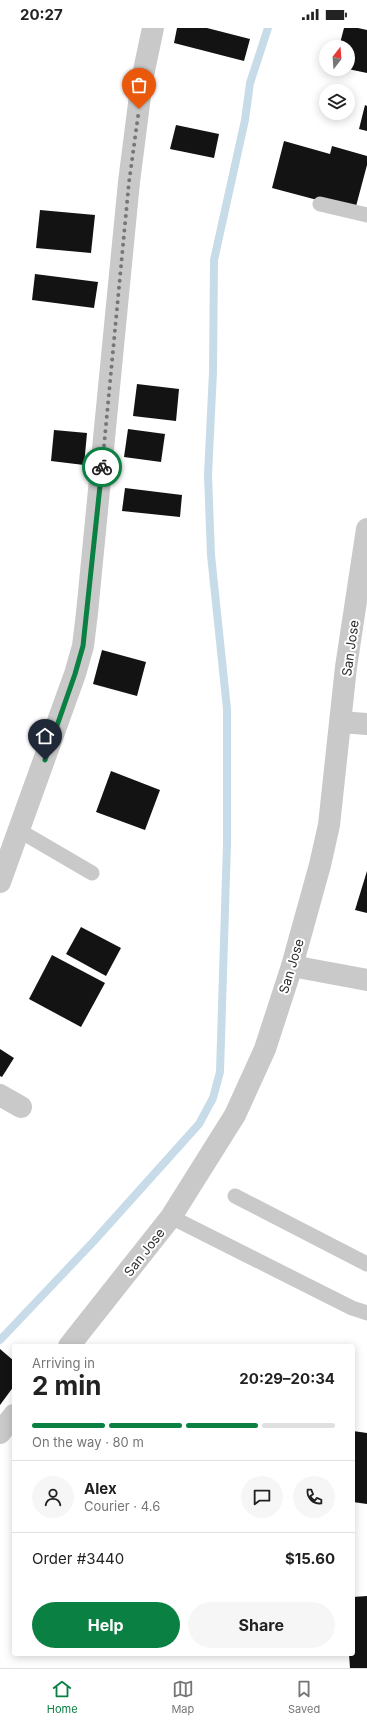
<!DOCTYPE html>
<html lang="en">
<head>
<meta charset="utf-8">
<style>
	body { margin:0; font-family:Inter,sans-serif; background:#f6f6f6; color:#222; height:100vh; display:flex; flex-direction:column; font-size:15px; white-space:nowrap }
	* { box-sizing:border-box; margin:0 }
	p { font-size:13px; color:#767676 }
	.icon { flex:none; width:22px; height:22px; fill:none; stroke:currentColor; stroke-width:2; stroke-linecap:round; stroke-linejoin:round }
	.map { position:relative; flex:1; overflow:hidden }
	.panel { position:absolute; left:12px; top:1316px; width:343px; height:312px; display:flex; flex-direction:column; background:#fff; border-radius:4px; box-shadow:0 2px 10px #0003 }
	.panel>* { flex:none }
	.needle { width:26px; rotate:17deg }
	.fabs { position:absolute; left:319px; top:12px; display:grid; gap:8px }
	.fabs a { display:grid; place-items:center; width:36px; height:36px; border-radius:50%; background:#fff; box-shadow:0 2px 10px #0003; font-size:20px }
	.pin { position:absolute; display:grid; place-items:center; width:34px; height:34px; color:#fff; margin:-41px -17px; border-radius:50% 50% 50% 0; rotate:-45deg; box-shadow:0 0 4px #0007 }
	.pin .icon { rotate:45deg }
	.courier { position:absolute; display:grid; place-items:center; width:40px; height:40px; margin:-20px; border:3px solid #0b8043; border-radius:50%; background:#fff; color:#222; box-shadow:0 1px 5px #0007 }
	.summary em { font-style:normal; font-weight:700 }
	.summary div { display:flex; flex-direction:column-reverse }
	.summary { display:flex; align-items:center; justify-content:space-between; height:68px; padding:0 20px }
	h1 { font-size:26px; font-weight:700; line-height:30px }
	.bar { display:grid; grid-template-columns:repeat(4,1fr); gap:6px 4px; align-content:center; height:48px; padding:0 20px }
	.bar i { height:5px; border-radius:3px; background:#e0e0e0 }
	.bar .active { background:#0b8043 }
	.bar p { grid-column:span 4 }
	.line { display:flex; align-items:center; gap:10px; padding:0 20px; border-top:1px solid #e0e0e0 }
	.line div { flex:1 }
	.round { display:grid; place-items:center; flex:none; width:42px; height:42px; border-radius:21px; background:#f6f6f6 }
	.primary-button { display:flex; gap:8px; margin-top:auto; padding:8px 20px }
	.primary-button a { flex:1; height:46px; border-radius:24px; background:#0b8043; color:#fff; font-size:16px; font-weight:700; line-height:46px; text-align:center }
	.primary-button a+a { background:#f6f6f6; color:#222 }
	.status { display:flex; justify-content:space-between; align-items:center; height:28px; padding:0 20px; background:#fff; direction:ltr }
	.status svg { height:11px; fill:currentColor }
	.menu { display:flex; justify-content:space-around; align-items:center; height:56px; border-top:1px solid #e0e0e0; background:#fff; font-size:11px; color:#767676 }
	.menu a { display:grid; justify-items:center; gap:2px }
	.menu .active { color:#0b8043 }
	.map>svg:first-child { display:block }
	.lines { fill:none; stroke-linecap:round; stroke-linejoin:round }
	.stream { stroke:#c7dce8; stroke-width:8 }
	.building { fill:#131313 }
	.service { stroke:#c9c9c9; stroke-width:15 }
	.minor { stroke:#c9c9c9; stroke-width:22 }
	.tertiary { stroke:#c9c9c9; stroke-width:22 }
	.done { stroke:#767676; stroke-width:4; stroke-dasharray:0 7.2 }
	.route { stroke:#0b8043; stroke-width:5 }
	.labels { text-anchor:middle; stroke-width:4; stroke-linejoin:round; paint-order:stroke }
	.street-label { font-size:13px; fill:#2c2c2c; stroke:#fff }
</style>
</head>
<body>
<div class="status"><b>20:27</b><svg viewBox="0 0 49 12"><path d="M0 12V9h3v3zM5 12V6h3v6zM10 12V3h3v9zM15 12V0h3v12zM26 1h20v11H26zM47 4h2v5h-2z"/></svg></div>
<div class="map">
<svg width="367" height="1640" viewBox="0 0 367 1640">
	<rect width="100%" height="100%" fill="#fff"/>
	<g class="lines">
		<!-- stream -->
		<polyline class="stream" points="0,1312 93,1214 199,1096 213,1070 220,1044 227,816 227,681 211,527 208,447 213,344 214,232 245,92 250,55 268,0"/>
	</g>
	<!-- building -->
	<g class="building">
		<polygon points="177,0 207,0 250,11 244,33 174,15"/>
		<polygon points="344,0 358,0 367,2 367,45 348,41 348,19 339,19"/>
		<polygon points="365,77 367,78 367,103 359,101"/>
		<polygon points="176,97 219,106 214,130 170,121"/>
		<polygon points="284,113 330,126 332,118 367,128 367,137 355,182 272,160"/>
		<polygon points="40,182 95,187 91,225 36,220"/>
		<polygon points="35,246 98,254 94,280 32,272"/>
		<polygon points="137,356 179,361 176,393 133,388"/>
		<polygon points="128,401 165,406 161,434 124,429"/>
		<polygon points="54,402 87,405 84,437 51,433"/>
		<polygon points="125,460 182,467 180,489 122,483"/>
		<polygon points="102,622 146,634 137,668 93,656"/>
		<polygon points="111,743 160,762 145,802 96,784"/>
		<polygon points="367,843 367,885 355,882"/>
		<polygon points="81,899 121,920 106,948 66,926"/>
		<polygon points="52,927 105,955 81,999 29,971"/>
		<polygon points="0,1021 14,1030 2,1049 0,1048"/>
		<polygon points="0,1321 14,1333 14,1358 0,1377"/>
		<polygon points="353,1403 367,1405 367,1476 353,1474"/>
		<polygon points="367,1568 367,1640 350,1640 349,1626 353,1626 353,1569"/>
	</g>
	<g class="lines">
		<!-- service -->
		<g class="service">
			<polyline points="320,176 367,187"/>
			<polyline points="20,803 92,845"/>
			<polyline points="235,1168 367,1236"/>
			<polyline points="171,1189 352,1280 367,1285"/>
		</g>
		<!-- minor -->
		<g class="minor">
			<polyline points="341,694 367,696"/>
			<polyline points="292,938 367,952"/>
			<polyline points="0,1067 21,1079"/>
		</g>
		<!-- tertiary -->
		<g class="tertiary">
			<polyline points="0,854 75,646 83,618 87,585 129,154 142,52 153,0"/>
			<polyline points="69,1318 171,1189 235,1087 265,1021 292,938 320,837 329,797 346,639 367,501"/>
			<polyline points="0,1405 14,1387"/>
		</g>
	</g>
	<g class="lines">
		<!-- done -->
		<polyline class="done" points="102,439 129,154 139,81"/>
		<!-- route -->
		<polyline class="route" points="45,732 75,646 83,618 102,439"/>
	</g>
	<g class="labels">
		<!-- street labels -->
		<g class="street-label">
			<text transform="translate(350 620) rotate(-82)" y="5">San Jose</text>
			<text transform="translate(291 938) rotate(-73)" y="5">San Jose</text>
			<text transform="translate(144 1224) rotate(-52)" y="5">San Jose</text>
		</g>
	</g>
</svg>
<div class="fabs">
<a><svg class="needle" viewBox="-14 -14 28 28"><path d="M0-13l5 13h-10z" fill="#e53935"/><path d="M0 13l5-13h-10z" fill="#767676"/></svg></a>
<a><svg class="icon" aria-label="layers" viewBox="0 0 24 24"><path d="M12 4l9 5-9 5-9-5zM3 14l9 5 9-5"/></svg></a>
</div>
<div class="pin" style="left:139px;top:81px;background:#ea580c"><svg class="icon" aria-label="bag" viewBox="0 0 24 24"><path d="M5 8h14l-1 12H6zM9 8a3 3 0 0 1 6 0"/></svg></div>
<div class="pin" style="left:45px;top:732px;background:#1f2937"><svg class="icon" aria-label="home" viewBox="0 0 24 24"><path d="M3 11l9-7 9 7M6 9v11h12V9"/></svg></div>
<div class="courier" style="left:102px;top:439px"><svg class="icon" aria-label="bike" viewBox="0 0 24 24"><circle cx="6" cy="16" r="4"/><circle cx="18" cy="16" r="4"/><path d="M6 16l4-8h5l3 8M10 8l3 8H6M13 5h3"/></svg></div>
<section class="panel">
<div class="summary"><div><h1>2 min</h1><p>Arriving in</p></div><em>20:29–20:34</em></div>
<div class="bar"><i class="active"></i><i class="active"></i><i class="active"></i><i></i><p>On the way · 80 m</p></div>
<div class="line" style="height:72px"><a class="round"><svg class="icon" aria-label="person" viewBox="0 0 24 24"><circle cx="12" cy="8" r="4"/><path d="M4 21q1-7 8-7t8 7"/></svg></a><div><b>Alex</b><p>Courier · 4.6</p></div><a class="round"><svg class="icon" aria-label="chat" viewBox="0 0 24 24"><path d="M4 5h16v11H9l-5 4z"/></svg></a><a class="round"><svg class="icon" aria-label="phone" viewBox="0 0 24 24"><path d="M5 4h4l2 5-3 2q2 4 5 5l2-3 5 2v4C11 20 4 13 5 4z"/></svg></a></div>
<div class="line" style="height:52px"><div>Order #3440</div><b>$15.60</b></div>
<div class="primary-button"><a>Help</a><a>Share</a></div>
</section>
</div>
<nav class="menu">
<a class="active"><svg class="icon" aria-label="home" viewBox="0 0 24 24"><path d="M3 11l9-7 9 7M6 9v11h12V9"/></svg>Home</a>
<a><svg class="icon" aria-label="map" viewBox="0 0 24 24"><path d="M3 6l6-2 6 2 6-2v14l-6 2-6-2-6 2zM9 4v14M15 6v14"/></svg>Map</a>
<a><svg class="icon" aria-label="saved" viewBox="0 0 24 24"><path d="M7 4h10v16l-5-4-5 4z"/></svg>Saved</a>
</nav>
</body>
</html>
